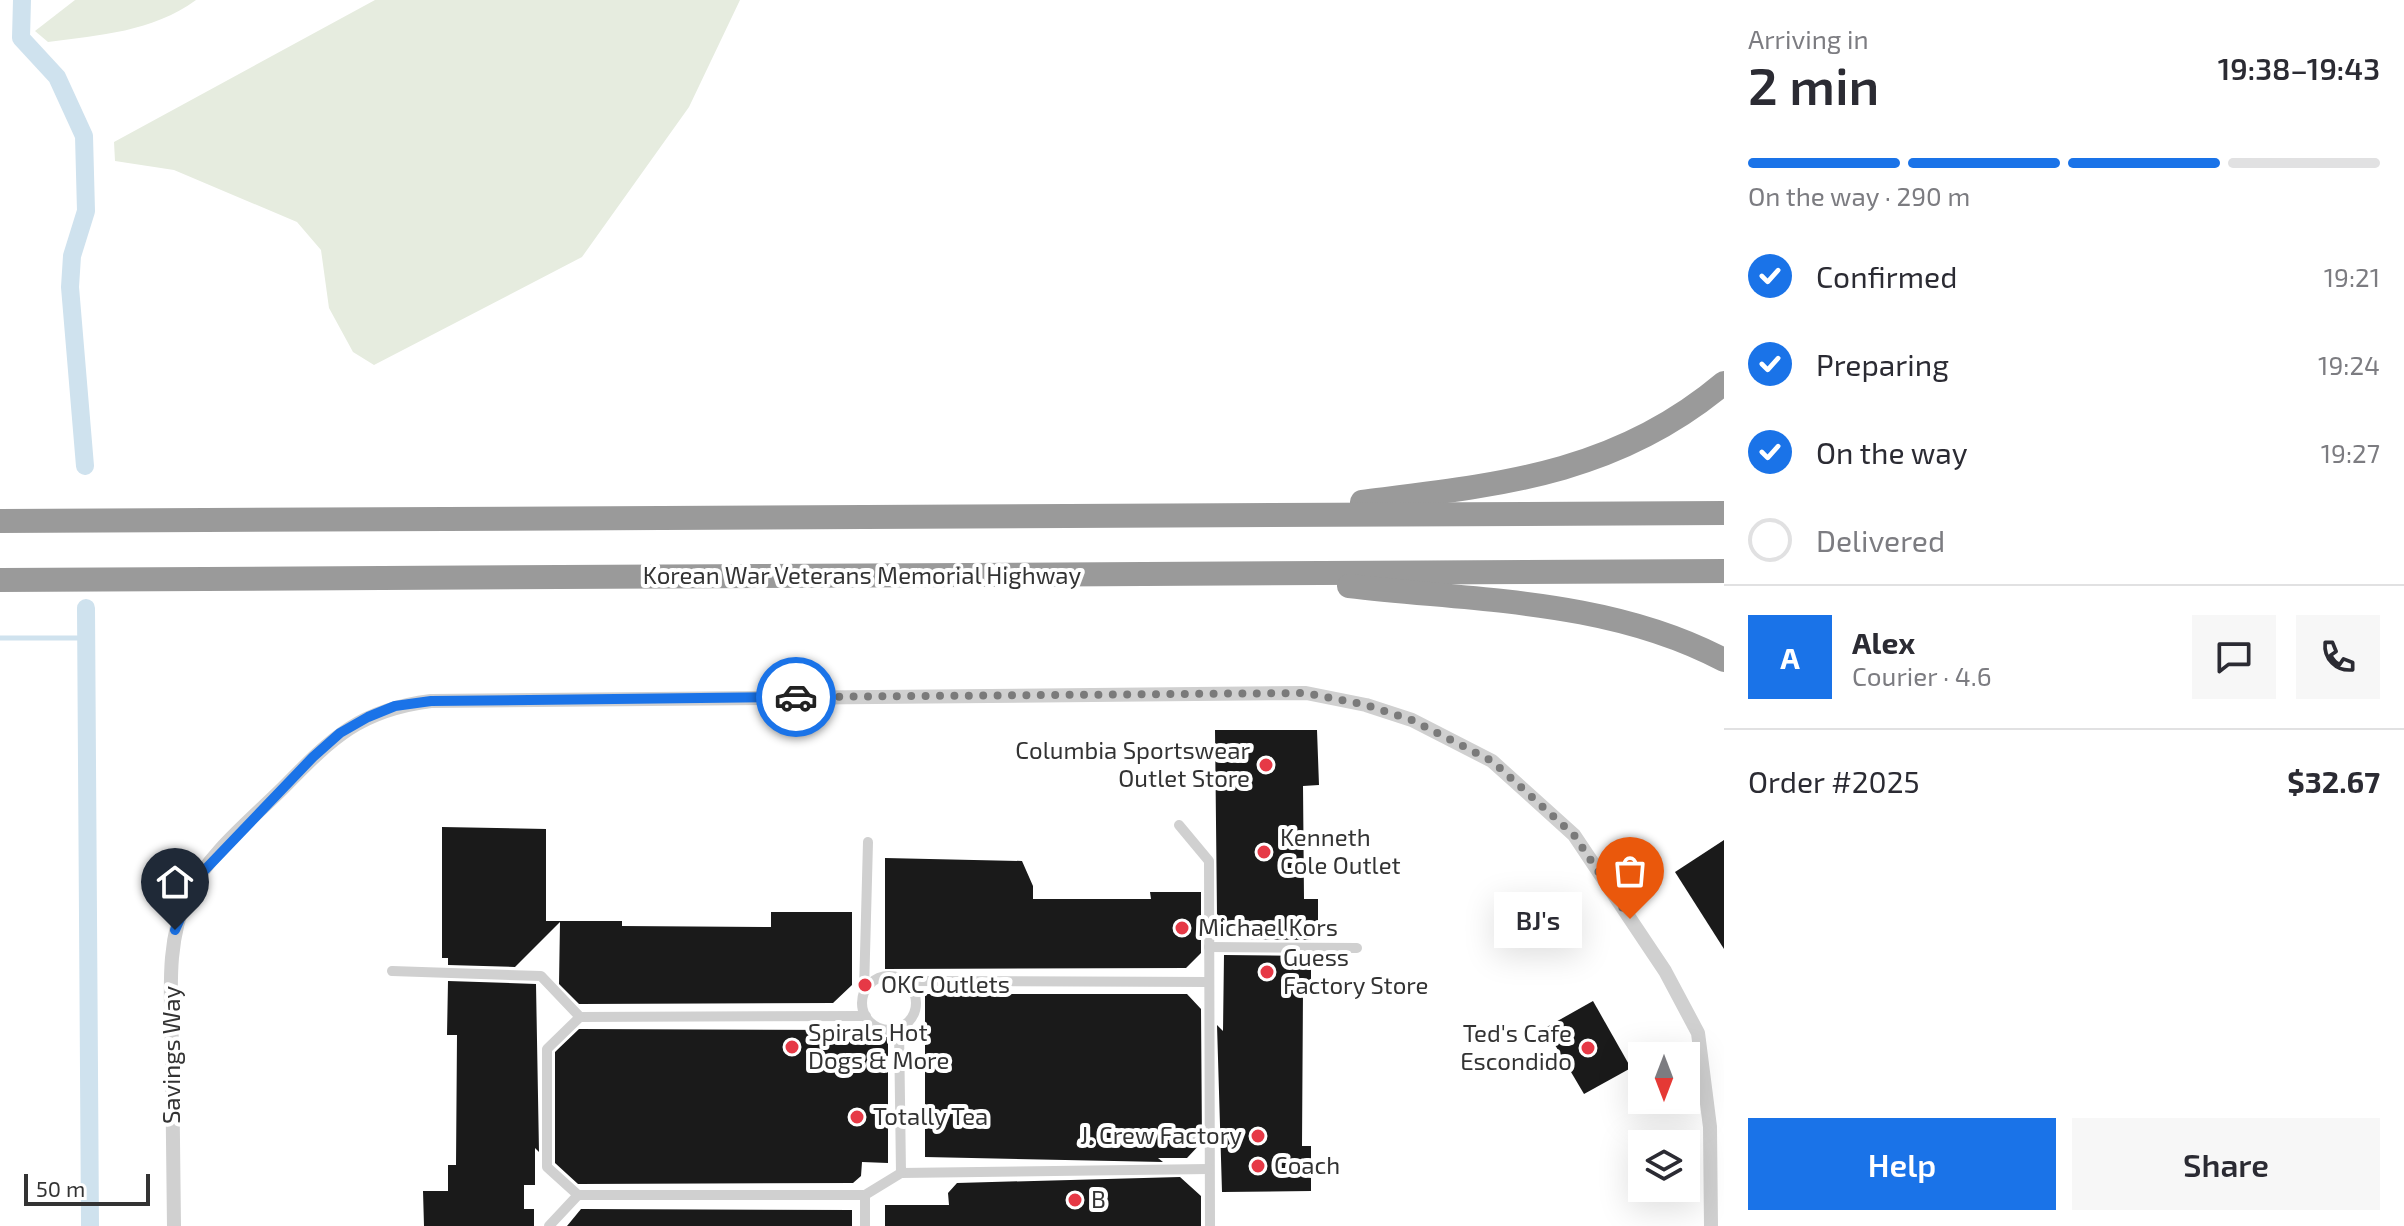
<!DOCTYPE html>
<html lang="en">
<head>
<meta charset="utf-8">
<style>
	body { margin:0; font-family:"Exo 2",sans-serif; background:#f7f7f7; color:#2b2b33; height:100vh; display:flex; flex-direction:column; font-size:30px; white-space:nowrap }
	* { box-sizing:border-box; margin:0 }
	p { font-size:26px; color:#7c7c81 }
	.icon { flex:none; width:44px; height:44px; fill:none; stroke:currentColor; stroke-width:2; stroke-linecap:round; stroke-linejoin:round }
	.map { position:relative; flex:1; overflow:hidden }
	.side { display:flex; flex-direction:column; background:#fff; width:680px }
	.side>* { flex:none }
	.needle { width:52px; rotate:180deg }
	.tools { position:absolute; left:1628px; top:1042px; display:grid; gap:16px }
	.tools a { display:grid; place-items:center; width:72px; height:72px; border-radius:0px; background:#fff; box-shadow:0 8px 32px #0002; font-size:40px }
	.scale { position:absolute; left:24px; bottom:20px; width:126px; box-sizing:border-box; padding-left:8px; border:4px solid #333; border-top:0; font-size:22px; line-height:28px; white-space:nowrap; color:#333; -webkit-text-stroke:6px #fff; paint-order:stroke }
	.pin { position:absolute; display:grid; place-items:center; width:68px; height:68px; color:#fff; margin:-82px -34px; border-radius:50% 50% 50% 0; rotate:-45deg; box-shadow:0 0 8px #0007 }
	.pin .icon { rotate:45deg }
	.courier { position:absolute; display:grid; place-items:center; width:80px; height:80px; margin:-40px; border:6px solid #1a73e8; border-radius:50%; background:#fff; color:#222; box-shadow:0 2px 10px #0007 }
	.bubble { position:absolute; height:56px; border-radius:0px; background:#fff; box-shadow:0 8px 32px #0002; font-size:26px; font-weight:600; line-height:56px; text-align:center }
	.summary em { font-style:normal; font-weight:600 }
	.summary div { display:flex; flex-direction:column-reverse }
	.summary { display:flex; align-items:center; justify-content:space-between; height:136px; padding:0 24px }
	h1 { font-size:52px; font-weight:600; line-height:60px }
	.bar { display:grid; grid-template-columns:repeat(4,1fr); gap:12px 8px; align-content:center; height:96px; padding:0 24px }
	.bar i { height:10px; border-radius:6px; background:#e1e1e2 }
	.bar .active { background:#1a73e8 }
	.bar p { grid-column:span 4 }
	.line { display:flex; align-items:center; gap:20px; padding:0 24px; border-top:2px solid #e1e1e2 }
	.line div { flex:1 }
	.round { display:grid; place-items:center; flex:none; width:84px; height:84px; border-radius:0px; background:#f7f7f7 }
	ol { padding:0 24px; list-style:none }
	li { display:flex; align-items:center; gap:24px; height:88px }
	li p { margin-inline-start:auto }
	li .icon { padding:8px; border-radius:50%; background:#1a73e8; color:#fff; stroke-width:4 }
	li:last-child { color:#7c7c81 }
	li i { width:44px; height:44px; border:4px solid #e1e1e2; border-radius:50% }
	.cta { display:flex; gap:16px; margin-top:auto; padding:16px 24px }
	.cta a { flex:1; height:92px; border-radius:0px; background:#1a73e8; color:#fff; font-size:32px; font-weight:600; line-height:92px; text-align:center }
	.cta a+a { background:#f7f7f7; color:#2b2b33 }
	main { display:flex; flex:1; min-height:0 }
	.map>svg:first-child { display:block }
	.green { fill:#e6ecdf }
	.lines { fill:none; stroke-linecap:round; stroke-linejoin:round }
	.stream { stroke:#cfe2ee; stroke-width:5 }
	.canal { stroke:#cfe2ee; stroke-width:18 }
	.building { fill:#1a1a1a }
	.pedestrian { stroke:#d0d0d0; stroke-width:10 }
	.minor { stroke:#d0d0d0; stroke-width:14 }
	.motorway { stroke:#9a9a9a; stroke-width:24 }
	.done { stroke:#7a7a7a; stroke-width:8; stroke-dasharray:0 14.4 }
	.route { stroke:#1a73e8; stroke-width:10 }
	.poi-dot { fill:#e63946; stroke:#fff; stroke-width:3 }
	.labels { text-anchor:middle; stroke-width:8; stroke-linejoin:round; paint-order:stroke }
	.street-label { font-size:24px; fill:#333; stroke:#fff }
	.poi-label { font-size:24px; fill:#333; stroke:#fff; text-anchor:start }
</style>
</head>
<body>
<main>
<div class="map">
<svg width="1724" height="1226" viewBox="0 0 1724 1226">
	<rect width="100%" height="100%" fill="#fff"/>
	<!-- green -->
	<g class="green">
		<path d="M75 0H196C152 32 100 35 48 42L35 31Z"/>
		<polygon points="375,0 740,0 689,107 582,257 374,365 353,352 329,308 321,250 297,222 174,170 115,161 114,142"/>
	</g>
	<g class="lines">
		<!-- stream -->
		<polyline class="stream" points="0,638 87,638"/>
		<!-- canal -->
		<g class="canal">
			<polyline points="22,0 21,38 57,77 84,136 86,211 72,256 70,287 85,466"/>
			<polyline points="86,608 90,1226"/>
		</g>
	</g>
	<!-- building -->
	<g class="building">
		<polygon points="1215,730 1317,730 1319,785 1303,786 1304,899 1318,899 1318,936 1311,936 1311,940 1244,939 1217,914"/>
		<polygon points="442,827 546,829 546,921 622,921 622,926 771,927 771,912 852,912 852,985 833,1003 579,1004 559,984 560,922 515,967 448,965 448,958 442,958"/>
		<polygon points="1724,840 1724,949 1675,872"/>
		<polygon points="885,858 1022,861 1033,886 1033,899 1151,899 1150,892 1201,892 1201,953 1186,968 885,969"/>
		<polygon points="1224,955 1311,956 1311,992 1303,991 1302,1146 1311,1146 1311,1191 1222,1192 1217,1025 1223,1031"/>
		<polygon points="448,981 536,984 539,1152 535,1148 535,1185 524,1185 524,1209 534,1209 534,1226 424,1226 423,1191 448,1191 448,1165 456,1165 457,1035 447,1035"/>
		<polygon points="925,994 1187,994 1201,1009 1202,1142 1187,1158 1158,1158 1163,1162 925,1157"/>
		<polygon points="1593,1001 1631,1068 1584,1094 1545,1028"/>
		<polygon points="579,1029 857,1030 857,1037 888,1037 888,1163 862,1162 861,1176 853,1183 578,1184 555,1163 555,1052"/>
		<polygon points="1180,1177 1201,1196 1201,1226 885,1226 885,1205 949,1205 948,1193 957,1183"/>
		<polygon points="581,1209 852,1210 852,1226 567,1226"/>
	</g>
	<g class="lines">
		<!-- pedestrian -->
		<g class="pedestrian">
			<polyline points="1179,825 1209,861 1210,1226"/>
			<polyline points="1209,947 1357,948"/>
			<polyline points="392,971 541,976 580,1017 866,1016"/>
			<circle cx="889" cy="1003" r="27"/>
			<polyline points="905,981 1209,982"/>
			<polyline points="864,991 868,842"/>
			<polyline points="899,1028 901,1173 1209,1169"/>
			<polyline points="578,1195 865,1195 865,1226"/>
			<polyline points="865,1195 901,1173"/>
			<polyline points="549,1226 578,1195 547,1167 547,1049 580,1017"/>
		</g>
		<!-- minor -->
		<path class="minor" d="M174 1226C173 1169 173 1113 172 1056 172 1003 164 944 188 895 209 853 251 820 284 787 333 737 360 710 431 701L1306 693 1366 705 1412 720 1492 761 1574 835 1665 971 1698 1033 1710 1127 1711 1226"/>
		<!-- motorway -->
		<g class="motorway">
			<path d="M1362 502C1497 485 1615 475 1724 383"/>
			<polyline points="0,521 1724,513"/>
			<polyline points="0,580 1724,571"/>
			<path d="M1349 586C1475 601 1609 599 1724 660"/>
		</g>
	</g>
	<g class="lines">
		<!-- done -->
		<polyline class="done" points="796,697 1306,693 1366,705 1412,720 1492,761 1574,835 1630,919"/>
		<!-- route -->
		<polyline class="route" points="175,930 199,876 313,757 340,733 368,717 395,706 431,701 796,697"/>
	</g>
	<!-- markers -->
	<g class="poi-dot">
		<circle cx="1266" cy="765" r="8"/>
		<circle cx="1264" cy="852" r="8"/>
		<circle cx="1182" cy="928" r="8"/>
		<circle cx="1267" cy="972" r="8"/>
		<circle cx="865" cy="985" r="8"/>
		<circle cx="792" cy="1047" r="8"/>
		<circle cx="1588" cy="1048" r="8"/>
		<circle cx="857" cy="1117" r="8"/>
		<circle cx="1258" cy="1136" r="8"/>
		<circle cx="1258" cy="1166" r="8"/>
		<circle cx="1075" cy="1200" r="8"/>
	</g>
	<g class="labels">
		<!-- street labels -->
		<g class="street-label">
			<text x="862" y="584">Korean War Veterans Memorial Highway</text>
			<text transform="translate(172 1055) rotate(-90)" y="8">Savings Way</text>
		</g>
		<!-- poi labels -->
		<g class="poi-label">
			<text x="1250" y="759" text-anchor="end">Columbia Sportswear<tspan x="1250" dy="28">Outlet Store</tspan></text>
			<text x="1280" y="846">Kenneth<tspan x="1280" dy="28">Cole Outlet</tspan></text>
			<text x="1198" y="936">Michael Kors</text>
			<text x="1283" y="966">Guess<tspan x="1283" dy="28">Factory Store</tspan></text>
			<text x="881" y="993">OKC Outlets</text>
			<text x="808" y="1041">Spirals Hot<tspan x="808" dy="28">Dogs &amp; More</tspan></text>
			<text x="1572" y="1042" text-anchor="end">Ted's Cafe<tspan x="1572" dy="28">Escondido</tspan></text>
			<text x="873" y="1125">Totally Tea</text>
			<text x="1242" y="1144" text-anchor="end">J. Crew Factory</text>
			<text x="1274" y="1174">Coach</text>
			<text x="1091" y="1208">B</text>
		</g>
	</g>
</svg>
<div class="tools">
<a><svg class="needle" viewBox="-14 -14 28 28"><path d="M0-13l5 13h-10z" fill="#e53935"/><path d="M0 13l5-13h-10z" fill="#7c7c81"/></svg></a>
<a><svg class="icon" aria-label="layers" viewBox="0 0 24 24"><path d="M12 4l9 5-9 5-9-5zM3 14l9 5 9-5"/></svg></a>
</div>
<div class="scale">50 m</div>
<div class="pin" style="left:1630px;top:919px;background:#ea580c"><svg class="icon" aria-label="bag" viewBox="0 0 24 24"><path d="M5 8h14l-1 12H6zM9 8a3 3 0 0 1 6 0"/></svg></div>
<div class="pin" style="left:175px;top:930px;background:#1f2937"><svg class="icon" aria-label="home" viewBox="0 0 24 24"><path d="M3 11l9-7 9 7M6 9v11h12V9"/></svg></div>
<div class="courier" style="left:796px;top:697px"><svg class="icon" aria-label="car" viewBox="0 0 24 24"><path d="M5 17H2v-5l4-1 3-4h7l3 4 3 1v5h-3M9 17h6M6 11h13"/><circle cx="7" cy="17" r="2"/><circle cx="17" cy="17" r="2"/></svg></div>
<div class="bubble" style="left:1494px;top:892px;width:88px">BJ's</div>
</div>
<section class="side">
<div class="summary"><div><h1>2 min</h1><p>Arriving in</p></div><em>19:38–19:43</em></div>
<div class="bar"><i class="active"></i><i class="active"></i><i class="active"></i><i></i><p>On the way · 290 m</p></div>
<ol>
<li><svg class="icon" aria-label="check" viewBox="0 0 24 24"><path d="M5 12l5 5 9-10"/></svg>Confirmed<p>19:21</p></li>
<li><svg class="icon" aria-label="check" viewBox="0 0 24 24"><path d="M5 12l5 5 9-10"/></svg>Preparing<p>19:24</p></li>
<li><svg class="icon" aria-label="check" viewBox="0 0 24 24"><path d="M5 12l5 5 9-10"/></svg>On the way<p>19:27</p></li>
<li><i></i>Delivered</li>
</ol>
<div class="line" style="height:144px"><b class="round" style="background:#1a73e8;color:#fff">A</b><div><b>Alex</b><p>Courier · 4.6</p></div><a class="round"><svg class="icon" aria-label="chat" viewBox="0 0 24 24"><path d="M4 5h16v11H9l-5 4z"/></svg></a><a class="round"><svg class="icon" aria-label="phone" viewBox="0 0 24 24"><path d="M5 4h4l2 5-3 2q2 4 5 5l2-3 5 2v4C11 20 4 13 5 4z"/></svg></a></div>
<div class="line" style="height:104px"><div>Order #2025</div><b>$32.67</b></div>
<div class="cta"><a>Help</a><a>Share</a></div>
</section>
</main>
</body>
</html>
